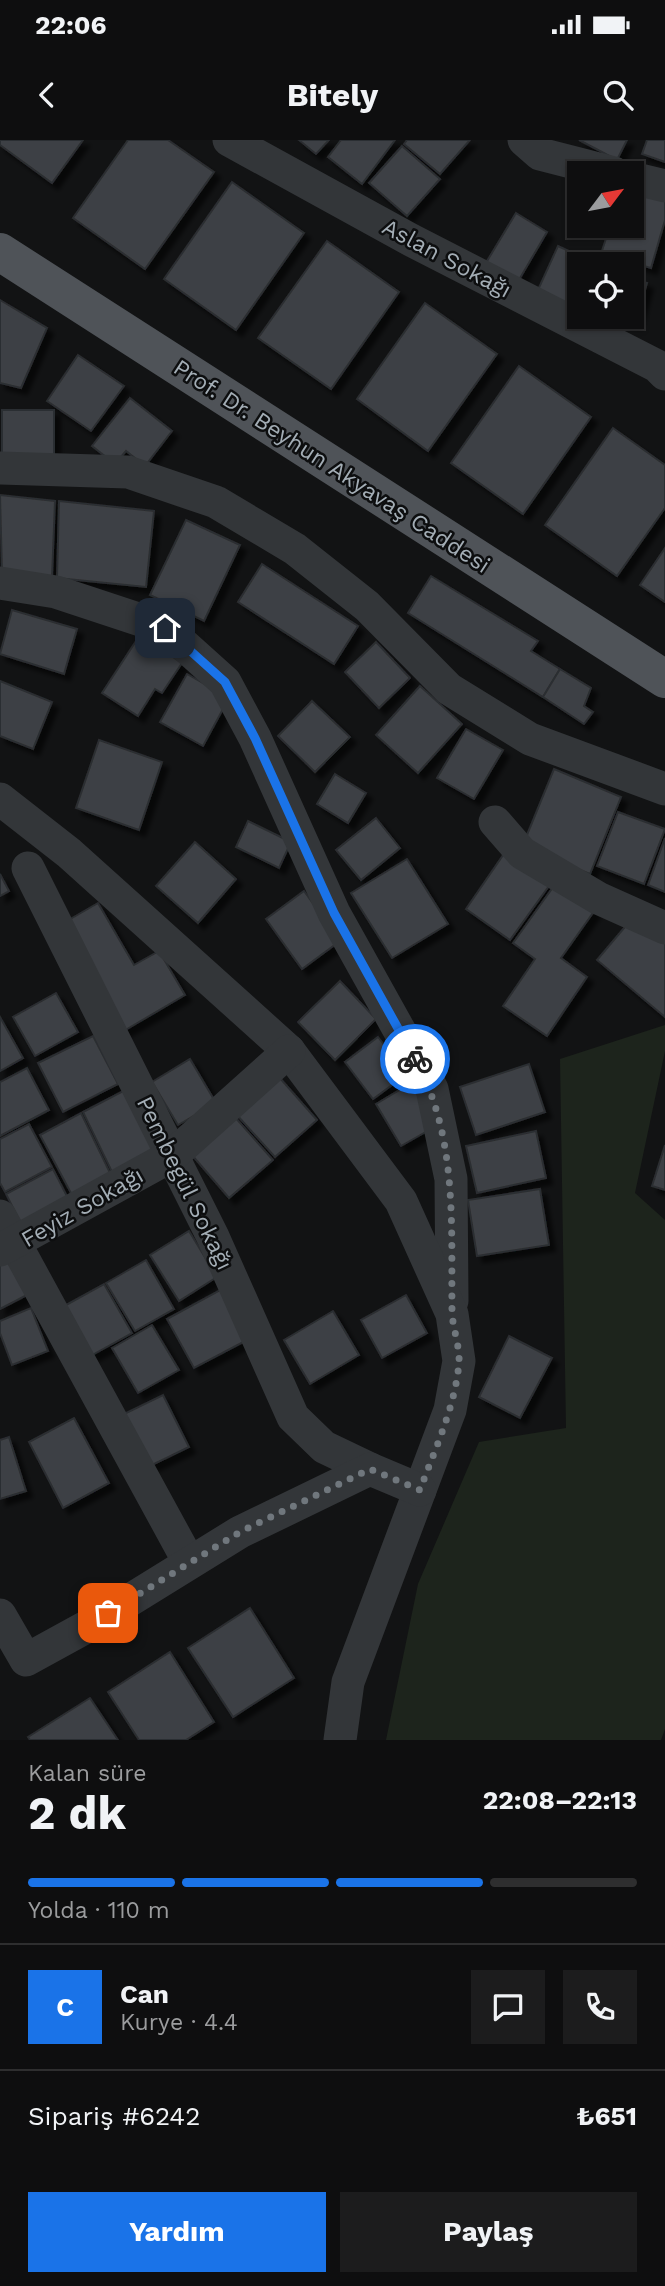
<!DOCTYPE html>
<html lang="tr">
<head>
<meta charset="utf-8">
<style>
	body { margin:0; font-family:"Work Sans",sans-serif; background:#1c1c1d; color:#f1f3f6; height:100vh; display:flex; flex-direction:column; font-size:26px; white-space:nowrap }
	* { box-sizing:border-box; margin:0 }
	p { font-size:23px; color:#9b9c9e }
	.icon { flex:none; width:38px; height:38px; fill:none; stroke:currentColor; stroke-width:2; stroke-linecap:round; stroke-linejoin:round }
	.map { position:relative; height:1600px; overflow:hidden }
	.panel { display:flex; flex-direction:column; background:#0e0e0f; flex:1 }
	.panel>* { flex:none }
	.needle { width:46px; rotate:58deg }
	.controls { position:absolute; left:567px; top:21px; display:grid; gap:14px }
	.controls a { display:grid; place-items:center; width:77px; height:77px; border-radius:0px; background:#0e0e0f; box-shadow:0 2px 5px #0004,0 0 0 2px #2e2e2f; font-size:35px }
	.pin { position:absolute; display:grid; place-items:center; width:60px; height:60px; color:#fff; margin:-30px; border-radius:14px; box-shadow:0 4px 10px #0006 }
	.courier { position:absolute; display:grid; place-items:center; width:70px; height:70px; margin:-35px; border:5px solid #1a73e8; border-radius:50%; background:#fff; color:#222; box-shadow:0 2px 9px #0007 }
	.summary em { font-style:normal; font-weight:700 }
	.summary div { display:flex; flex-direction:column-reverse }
	.summary { display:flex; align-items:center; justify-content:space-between; height:119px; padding:0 28px }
	h1 { font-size:46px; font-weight:700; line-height:52px }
	.bar { display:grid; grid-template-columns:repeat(4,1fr); gap:10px 7px; align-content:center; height:84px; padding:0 28px }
	.bar i { height:9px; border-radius:5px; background:#2e2e2f }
	.bar .current { background:#1a73e8 }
	.bar p { grid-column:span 4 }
	.line { display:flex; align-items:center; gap:18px; padding:0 28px; border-top:2px solid #2e2e2f }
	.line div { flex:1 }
	.round { display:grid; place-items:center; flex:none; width:74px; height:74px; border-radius:0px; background:#1c1c1d }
	.button { display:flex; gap:14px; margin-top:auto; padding:14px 28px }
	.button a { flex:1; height:80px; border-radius:0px; background:#1a73e8; color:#fff; font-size:28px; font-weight:700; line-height:80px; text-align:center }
	.button a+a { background:#1c1c1d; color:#f1f3f6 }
	.status { display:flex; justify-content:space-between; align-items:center; height:49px; padding:0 35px; background:#0e0e0f; direction:ltr }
	.status svg { height:19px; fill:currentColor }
	header { display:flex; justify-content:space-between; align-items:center; height:91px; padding:0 28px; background:#0e0e0f; font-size:32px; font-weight:700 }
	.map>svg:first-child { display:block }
	.green { fill:#1d241c }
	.building { fill:#3e4144; stroke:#2c2d30; stroke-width:2; filter:url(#shadow) }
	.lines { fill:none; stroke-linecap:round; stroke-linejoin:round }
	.minor { stroke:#333639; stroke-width:33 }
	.major { stroke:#4f5358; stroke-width:38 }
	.done { stroke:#70777d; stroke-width:7; stroke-dasharray:0 12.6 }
	.route { stroke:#1a73e8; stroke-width:9 }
	.labels { text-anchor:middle; stroke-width:5; stroke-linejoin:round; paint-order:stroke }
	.street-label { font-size:23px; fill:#a3adb5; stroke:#0d0e0f }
</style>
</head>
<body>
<div class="status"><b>22:06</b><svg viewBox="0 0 49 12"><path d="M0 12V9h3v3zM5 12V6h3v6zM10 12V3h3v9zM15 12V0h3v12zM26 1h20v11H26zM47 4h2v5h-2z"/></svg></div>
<header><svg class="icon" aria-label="back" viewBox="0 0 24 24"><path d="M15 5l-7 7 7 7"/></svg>Bitely<svg class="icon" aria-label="search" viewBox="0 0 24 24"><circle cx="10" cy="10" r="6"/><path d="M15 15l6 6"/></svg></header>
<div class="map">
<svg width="665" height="1600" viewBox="0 0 665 1600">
	<defs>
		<filter id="shadow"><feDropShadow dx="6" dy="6" stdDeviation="2" flood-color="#0009"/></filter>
	</defs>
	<rect width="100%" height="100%" fill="#121314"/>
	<!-- green -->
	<polygon class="green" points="665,885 665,911 635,1053 665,1080 665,1589 661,1600 386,1600 418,1444 479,1302 566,1288 560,919"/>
	<!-- building -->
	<g class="building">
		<polygon points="0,0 83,0 52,43 0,5"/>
		<polygon points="128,0 168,0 214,32 145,129 73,78"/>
		<polygon points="299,0 329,0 316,14"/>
		<polygon points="341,0 395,0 362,44 328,17"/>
		<polygon points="407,0 470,0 440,34 404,4"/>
		<polygon points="579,0 627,0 617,20"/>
		<polygon points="647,0 665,0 665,22 642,14"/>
		<polygon points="402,6 440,39 407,76 369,43"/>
		<polygon points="232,42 304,93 236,190 164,139"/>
		<polygon points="632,49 665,59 665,80 651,128 601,114 610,86 632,86"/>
		<polygon points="516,73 547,92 516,145 484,126"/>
		<polygon points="327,101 399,152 331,249 258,198"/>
		<polygon points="558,106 588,120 586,124 579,124 579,163 576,170 537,152"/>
		<polygon points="632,139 647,143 636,182 618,177 632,177"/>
		<polygon points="0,160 47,188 21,248 0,243"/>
		<polygon points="425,163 497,214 428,311 357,259"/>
		<polygon points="78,215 124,246 91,291 47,261"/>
		<polygon points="519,226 591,277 523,374 451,323"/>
		<polygon points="130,258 172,291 145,326 126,311 115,324 92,306"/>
		<rect x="2" y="270" width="52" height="56"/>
		<polygon points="613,288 665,325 665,368 617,436 545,385"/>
		<polygon points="0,355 55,361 52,437 2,432"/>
		<polygon points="59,361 154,371 146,447 57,438"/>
		<polygon points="186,380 240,405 204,481 150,455"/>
		<polygon points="665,408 665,462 640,445"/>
		<polygon points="262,424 358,486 334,524 238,462"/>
		<polygon points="431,436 538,501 531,511 560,529 543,557 408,473"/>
		<polygon points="12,470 77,489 64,534 0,514"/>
		<polygon points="140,495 182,523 162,553 155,549 138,576 102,553"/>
		<polygon points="376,502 410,538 379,568 345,532"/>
		<polygon points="560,529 591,548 584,566 593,572 584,584 543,557"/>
		<polygon points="187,534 229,558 203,606 160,582"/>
		<polygon points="0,541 52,562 33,609 0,596"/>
		<polygon points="420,546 462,584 418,633 376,595"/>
		<polygon points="312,561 350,597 315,632 278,596"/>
		<polygon points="466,589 503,610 474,659 437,638"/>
		<polygon points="99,600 162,622 139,690 76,668"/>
		<polygon points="554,629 621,657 590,734 522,707"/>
		<polygon points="335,634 366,653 348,683 317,664"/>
		<polygon points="618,672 665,689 644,744 597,726"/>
		<polygon points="376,678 400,708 361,740 336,710"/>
		<polygon points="248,681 291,702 279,728 236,707"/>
		<polygon points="665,698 665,752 648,745"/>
		<polygon points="195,702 236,739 198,783 156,746"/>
		<polygon points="508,708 554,739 510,800 466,769"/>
		<polygon points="407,719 448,784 392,818 351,753"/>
		<polygon points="0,734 9,751 0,756"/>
		<polygon points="556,743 595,770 561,818 587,837 547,896 503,866 535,819 513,803"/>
		<polygon points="304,751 340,801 302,829 266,779"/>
		<polygon points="98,763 134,825 159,811 185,855 122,892 60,785"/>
		<polygon points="635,775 665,800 665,877 597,820"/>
		<polygon points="340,841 376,879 335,920 298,882"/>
		<polygon points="56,853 78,892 35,916 13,877"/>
		<polygon points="0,877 23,918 0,931"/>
		<polygon points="93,896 118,944 63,972 38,923"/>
		<polygon points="378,897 407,934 373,959 345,922"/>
		<polygon points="190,919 216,963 178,985 152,942"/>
		<polygon points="529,924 545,972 476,995 460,947"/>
		<polygon points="27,928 49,970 0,996 0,942"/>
		<polygon points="279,937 317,980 275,1017 236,974"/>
		<polygon points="413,942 438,985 401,1006 376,964"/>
		<polygon points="127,949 159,1010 113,1034 83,972"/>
		<polygon points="81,973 111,1035 72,1055 40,995"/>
		<polygon points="234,976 273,1020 229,1058 191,1014"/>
		<polygon points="29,984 52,1027 5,1052 0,1043 0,999"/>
		<polygon points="536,991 546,1038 477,1053 466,1006"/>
		<polygon points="665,1005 665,1050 652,1046"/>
		<polygon points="53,1029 72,1066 24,1090 6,1054"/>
		<polygon points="540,1049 549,1105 477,1116 468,1060"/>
		<polygon points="189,1091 217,1137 179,1161 150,1115"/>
		<polygon points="9,1114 29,1154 0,1169 0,1118"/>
		<polygon points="146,1120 174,1169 135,1191 106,1143"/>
		<polygon points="104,1144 132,1193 85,1219 57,1170"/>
		<polygon points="222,1149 249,1199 194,1228 167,1179"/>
		<polygon points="406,1155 427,1193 382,1218 361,1180"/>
		<polygon points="31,1168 48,1211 12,1225 0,1193 0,1181"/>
		<polygon points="333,1171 359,1215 310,1244 284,1200"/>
		<polygon points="152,1185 179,1230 138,1253 112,1208"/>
		<polygon points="509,1196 552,1218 520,1278 479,1257"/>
		<polygon points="163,1255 189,1307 148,1327 122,1275"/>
		<polygon points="74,1278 109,1343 63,1368 29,1302"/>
		<polygon points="9,1297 26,1351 0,1359 0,1300"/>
		<polygon points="250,1468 294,1538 233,1577 188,1508"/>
		<polygon points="170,1512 214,1582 186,1600 139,1600 108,1552"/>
		<polygon points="90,1558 118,1600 30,1600 28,1597"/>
	</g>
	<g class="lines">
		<!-- minor -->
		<g class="minor">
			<polyline points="229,0 411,100 657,226 665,234"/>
			<polyline points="524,0 540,14 614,33"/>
			<polyline points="632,38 665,46"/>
			<polyline points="0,328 128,332 216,362 295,409 367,466 449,549 530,599 665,649"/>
			<polyline points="0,443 56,452 165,488 225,542 255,598 334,773 432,949 451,1039 452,1161"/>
			<polyline points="0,659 69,713 289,911 401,1061 452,1174 459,1221 450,1270 348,1542 340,1600"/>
			<polyline points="495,682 522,713 598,758 665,788"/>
			<polyline points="28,728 213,1097 293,1277 324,1307 370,1329"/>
			<polyline points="0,1076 189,1422"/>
			<polyline points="0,1110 173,1015 289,911"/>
			<polyline points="0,1475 26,1520 88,1486 240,1392 370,1329 420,1350"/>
		</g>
		<!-- major -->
		<polyline class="major" points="0,112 665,539"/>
	</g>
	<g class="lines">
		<!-- done -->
		<path class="done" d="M108 1473 240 1392 370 1329 420 1350C435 1309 455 1267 459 1223 460 1205 452 1187 452 1170 451 1085 458 996 415 919"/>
		<!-- route -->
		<polyline class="route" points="165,488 225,542 255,598 334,773 415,919"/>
	</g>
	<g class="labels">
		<!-- street labels -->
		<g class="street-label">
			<text transform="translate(447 118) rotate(28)" y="8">Aslan Sokağı</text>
			<text transform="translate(332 326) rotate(33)" y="8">Prof. Dr. Beyhun Akyavaş Caddesi</text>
			<text transform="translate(185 1043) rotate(64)" y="8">Pembegül Sokağı</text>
			<text transform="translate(82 1067) rotate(-30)" y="8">Feyiz Sokağı</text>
		</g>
	</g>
</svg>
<div class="controls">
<a><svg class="needle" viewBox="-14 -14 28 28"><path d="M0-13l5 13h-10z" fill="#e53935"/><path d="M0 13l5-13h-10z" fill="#9b9c9e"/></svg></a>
<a><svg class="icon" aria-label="locate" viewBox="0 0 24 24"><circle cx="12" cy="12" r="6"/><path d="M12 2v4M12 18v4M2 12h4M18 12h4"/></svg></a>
</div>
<div class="pin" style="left:108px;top:1473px;background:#ea580c"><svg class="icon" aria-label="bag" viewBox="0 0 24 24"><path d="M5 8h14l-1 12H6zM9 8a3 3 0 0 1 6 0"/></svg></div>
<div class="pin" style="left:165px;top:488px;background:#1f2937"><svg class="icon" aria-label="home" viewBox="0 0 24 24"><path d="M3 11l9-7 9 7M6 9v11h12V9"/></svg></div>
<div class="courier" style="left:415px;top:919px"><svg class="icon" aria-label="bike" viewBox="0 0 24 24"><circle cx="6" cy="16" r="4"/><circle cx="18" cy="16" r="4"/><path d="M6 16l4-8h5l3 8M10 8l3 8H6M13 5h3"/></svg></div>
</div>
<section class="panel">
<div class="summary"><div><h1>2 dk</h1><p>Kalan süre</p></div><em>22:08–22:13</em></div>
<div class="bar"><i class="current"></i><i class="current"></i><i class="current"></i><i></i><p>Yolda · 110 m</p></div>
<div class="line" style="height:126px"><b class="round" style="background:#1a73e8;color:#fff">C</b><div><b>Can</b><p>Kurye · 4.4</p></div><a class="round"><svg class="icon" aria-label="chat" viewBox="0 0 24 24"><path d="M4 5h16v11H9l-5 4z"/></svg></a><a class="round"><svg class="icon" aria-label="phone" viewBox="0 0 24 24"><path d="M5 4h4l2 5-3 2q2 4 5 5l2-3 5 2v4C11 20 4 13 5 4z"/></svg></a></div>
<div class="line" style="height:91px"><div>Sipariş #6242</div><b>₺651</b></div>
<div class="button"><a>Yardım</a><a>Paylaş</a></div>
</section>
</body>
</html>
